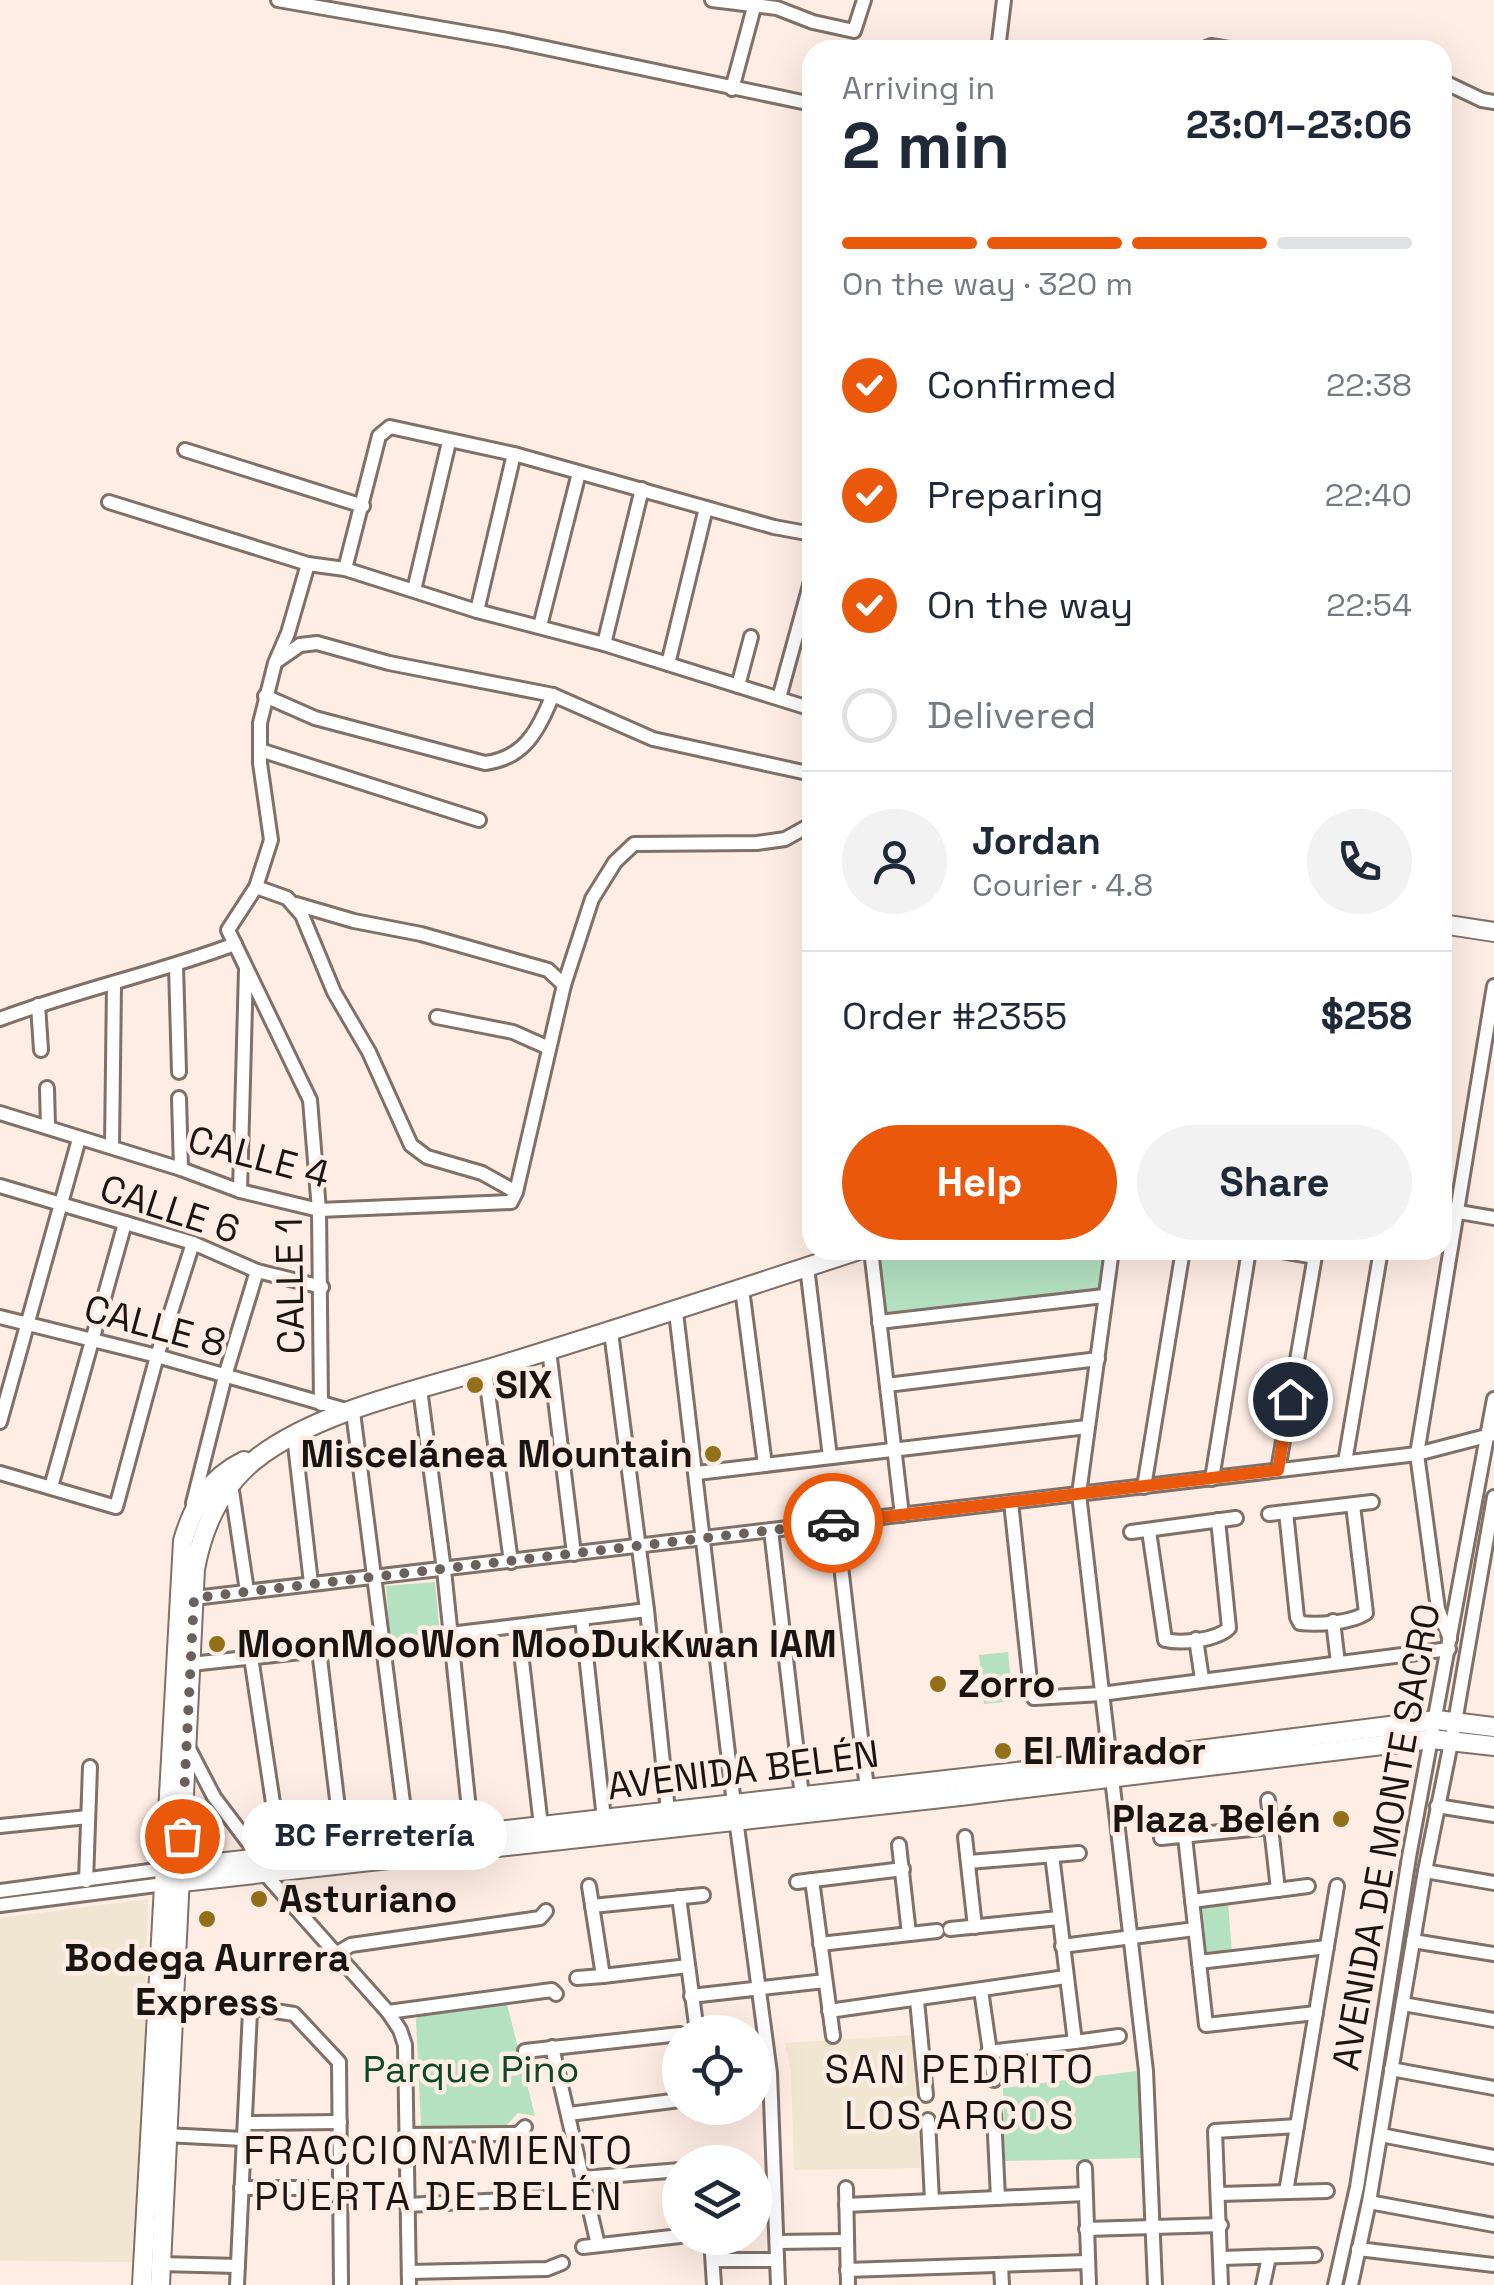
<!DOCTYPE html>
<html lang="en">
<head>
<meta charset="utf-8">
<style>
	body { margin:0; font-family:"Space Grotesk",sans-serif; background:#f2f2f3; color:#1f2937; height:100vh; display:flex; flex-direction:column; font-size:38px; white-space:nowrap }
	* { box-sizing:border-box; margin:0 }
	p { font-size:32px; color:#747a83 }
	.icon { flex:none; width:55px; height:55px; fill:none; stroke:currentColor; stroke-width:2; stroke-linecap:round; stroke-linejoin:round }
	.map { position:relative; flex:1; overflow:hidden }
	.details { position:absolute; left:802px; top:40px; width:650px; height:1220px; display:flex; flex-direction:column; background:#fff; border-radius:30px; box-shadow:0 10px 40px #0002 }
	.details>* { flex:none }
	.tools { position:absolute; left:662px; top:2015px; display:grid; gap:20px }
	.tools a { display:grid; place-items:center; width:110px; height:110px; border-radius:50%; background:#fff; box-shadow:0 10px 40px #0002; font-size:50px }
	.pin { position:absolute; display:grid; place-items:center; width:85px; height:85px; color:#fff; margin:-42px; border:5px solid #fff; border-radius:50%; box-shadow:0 2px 10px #0007 }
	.courier { position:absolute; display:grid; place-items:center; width:100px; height:100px; margin:-50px; border:8px solid #ea580c; border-radius:50%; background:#fff; color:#222; box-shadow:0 2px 12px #0007 }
	.bubble { position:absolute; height:70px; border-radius:35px; background:#fff; box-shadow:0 10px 40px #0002; font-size:32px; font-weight:700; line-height:70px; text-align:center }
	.overview em { font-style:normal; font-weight:700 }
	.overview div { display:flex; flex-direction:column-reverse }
	.overview { display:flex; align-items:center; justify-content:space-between; height:170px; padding:0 40px }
	h1 { font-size:65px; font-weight:700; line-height:75px }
	.bar { display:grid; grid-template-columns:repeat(4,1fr); gap:15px 10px; align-content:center; height:120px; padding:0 40px }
	.bar i { height:12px; border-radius:8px; background:#e0e1e3 }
	.bar .current { background:#ea580c }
	.bar p { grid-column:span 4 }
	.line { display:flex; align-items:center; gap:25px; padding:0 40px; border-top:2px solid #e0e1e3 }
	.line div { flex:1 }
	.round { display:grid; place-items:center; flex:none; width:105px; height:105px; border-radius:52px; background:#f2f2f3 }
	ol { padding:0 40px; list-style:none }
	li { display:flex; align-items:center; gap:30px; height:110px }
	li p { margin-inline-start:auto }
	li .icon { padding:10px; border-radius:50%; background:#ea580c; color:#fff; stroke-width:4 }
	li:last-child { color:#747a83 }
	li i { width:55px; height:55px; border:5px solid #e0e1e3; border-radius:50% }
	.action { display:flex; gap:20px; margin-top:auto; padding:20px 40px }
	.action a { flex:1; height:115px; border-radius:60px; background:#ea580c; color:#fff; font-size:40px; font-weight:700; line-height:115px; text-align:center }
	.action a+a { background:#f2f2f3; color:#1f2937 }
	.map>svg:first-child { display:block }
	.education { fill:#f0e6d1 }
	.green { fill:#b4e1c2 }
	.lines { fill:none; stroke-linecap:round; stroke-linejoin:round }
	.street-casing { stroke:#7f7068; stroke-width:18 }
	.secondary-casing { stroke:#7f7068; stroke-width:22 }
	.street { stroke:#fff; stroke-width:12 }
	.secondary { stroke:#fff; stroke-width:18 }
	.done { stroke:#6a615c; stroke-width:10; stroke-dasharray:0 18 }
	.route { stroke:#ea580c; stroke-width:12 }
	.poi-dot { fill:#936f17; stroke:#feede4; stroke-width:4 }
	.labels { text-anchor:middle; stroke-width:9; stroke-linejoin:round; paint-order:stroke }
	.street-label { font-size:38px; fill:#1b1512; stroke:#feede4 }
	.poi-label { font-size:38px; font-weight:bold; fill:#1b1512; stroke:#feede4; text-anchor:start }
	.park-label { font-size:38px; fill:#0d4929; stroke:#feede4 }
	.neighbourhood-label { font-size:40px; letter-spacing:2.5px; fill:#1b1512; stroke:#feede4 }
</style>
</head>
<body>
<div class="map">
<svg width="1494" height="2285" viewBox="0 0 1494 2285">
	<rect width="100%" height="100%" fill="#feede4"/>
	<!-- education -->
	<g class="education">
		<polygon points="148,1899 140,2262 0,2261 0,1918"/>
		<polygon points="912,2035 919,2099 920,2168 794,2170 791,2071 785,2043"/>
	</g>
	<!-- green -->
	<g class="green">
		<polygon points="900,1250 1107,1250 1101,1288 885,1314 878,1258"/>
		<polygon points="435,1582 441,1646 391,1650 386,1586"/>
		<polygon points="1008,1652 1013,1701 984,1704 979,1655"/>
		<polygon points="1228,1903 1232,1953 1207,1956 1202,1905"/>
		<polygon points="507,2004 535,2116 518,2113 506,2126 421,2126 416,2019 420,2015"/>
		<polygon points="1137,2071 1142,2158 1005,2161 1003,2088"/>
	</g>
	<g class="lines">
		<!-- street casing -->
		<g class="street-casing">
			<g id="street">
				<polyline points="278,0 508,40 812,104"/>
				<polyline points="712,0 777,8 813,22 854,31 864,0"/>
				<polyline points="998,50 1004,0"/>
				<polyline points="1201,50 1211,46 1235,50"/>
				<polyline points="1442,81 1482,100 1494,102"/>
				<polyline points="732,89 756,0"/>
				<polyline points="185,450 363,506"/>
				<polyline points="109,502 308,564 345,569 477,611 604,644 812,709"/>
				<polyline points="308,564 288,633 275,663 260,723 260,763 271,840 256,887 228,930 310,1100 319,1210 321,1404"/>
				<polyline points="345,569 379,436 390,427 514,454 774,527 812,534"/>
				<polyline points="414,590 449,442"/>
				<polyline points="477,611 514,454"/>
				<polyline points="540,626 579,473"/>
				<polyline points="604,644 642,489"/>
				<polyline points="277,661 300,645 317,643 389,663 553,695 653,739 812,774"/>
				<polyline points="668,664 706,508"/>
				<polyline points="738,686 751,637"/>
				<path d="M265 696 315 718 485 763C526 758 538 729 553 695"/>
				<polyline points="779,698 812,578"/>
				<polyline points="260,750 479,820"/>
				<polyline points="256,887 287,898 302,915 334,992 369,1052 411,1145 427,1157 482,1173 516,1192"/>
				<polyline points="296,904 354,921 421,934 548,970 564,985"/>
				<polyline points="176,966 179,1072"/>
				<polyline points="38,1005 41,1050"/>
				<polyline points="437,1017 513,1032 549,1048"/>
				<path d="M0 1019C77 990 158 973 235 944"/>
				<polyline points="47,1088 48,1127"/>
				<polyline points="179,1098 181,1169"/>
				<polyline points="0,1113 181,1169 240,1191 319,1210 511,1202 516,1192 564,985 592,899 615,862 634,844 757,843 785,839 812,824"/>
				<polyline points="112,1147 114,984"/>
				<polyline points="0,1186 193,1243 257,1271 322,1287"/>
				<polyline points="240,1191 246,969"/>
				<polyline points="1442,1209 1494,1218"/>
				<polyline points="871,1250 902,1515"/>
				<polyline points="1112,1250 1079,1494 1146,2071 1155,2285"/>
				<polyline points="1275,1250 1315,1257"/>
				<polyline points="807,1267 830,1457"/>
				<polyline points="742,1289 765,1465"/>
				<polyline points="676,1312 734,1804 770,2073 778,2285"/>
				<polyline points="0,1317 157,1356 353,1412 408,1841"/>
				<polyline points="879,1322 1104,1296"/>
				<polyline points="611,1332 647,1610 668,1811"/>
				<polyline points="549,1350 574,1554"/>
				<polyline points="485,1370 511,1562"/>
				<polyline points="887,1385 1098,1359"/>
				<polyline points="420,1389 444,1570 472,1838"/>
				<polyline points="0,1422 79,1139"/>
				<polyline points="294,1436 311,1583"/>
				<polyline points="1345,1462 1381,1250"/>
				<polyline points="1278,1470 1316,1250"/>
				<polyline points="0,1473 116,1507 157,1356 193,1243"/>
				<polyline points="697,1473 1087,1427"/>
				<polyline points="1212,1479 1249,1250"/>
				<polyline points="231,1484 247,1591"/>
				<polyline points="51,1487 125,1223"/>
				<polyline points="1144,1487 1183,1250"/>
				<polyline points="1011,1502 1031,1690 1034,1698 1101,1694 1449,1649"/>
				<polyline points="193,1503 225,1376 257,1271"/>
				<path d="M1286 1512 1297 1617 1300 1623C1319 1625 1351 1623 1366 1613L1353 1505"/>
				<polyline points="1269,1514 1372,1502"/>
				<polyline points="836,1523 867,1789"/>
				<polyline points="771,1530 802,1796"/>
				<path d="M1149 1531 1165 1640C1182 1644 1217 1640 1229 1628L1218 1520"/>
				<polyline points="1131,1532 1236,1518"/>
				<polyline points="194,1598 1417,1454 1494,1434"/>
				<polyline points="582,1618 604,1819"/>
				<polyline points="1333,1621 1338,1663"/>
				<polyline points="518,1626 541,1826"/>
				<polyline points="450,1634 647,1610"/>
				<polyline points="1196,1639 1202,1679"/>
				<polyline points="1450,1639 1438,1609 1417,1454 1494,986"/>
				<polyline points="319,1650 343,1849"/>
				<polyline points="251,1657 281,1856"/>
				<polyline points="191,1664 384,1643"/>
				<polyline points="188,1747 214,1797 260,1858"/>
				<polyline points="1268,1800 1278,1890"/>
				<polyline points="1437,1806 1494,1815"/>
				<polyline points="0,1826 88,1817"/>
				<polyline points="965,1837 975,1927"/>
				<polyline points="1185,1837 1206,2025 1316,2013"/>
				<polyline points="1161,1838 1271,1827"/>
				<polyline points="899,1845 909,1934"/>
				<polyline points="968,1862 1079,1853"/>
				<polyline points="1425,1871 1494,1883"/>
				<polyline points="266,1875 388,2012 400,2030 405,2045 409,2285"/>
				<polyline points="812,1880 833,2036"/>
				<polyline points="86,1881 90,1767"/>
				<polyline points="797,1882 903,1869"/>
				<polyline points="589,1886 603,1976 688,1966"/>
				<polyline points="0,1891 164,1869"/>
				<polyline points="679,1897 697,2032"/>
				<polyline points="1192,1901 1308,1886"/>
				<polyline points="0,1905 164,1884"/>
				<polyline points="592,1906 703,1895"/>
				<polyline points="950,1929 1059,1918"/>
				<polyline points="1413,1941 1494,1954"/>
				<polyline points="820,1944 937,1931"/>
				<polyline points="1062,1946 1195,1929"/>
				<polyline points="334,1955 351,1945 540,1918 546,1911"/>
				<polyline points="1199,1962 1327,1947"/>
				<polyline points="577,1978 603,1976"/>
				<polyline points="981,1990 994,2080"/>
				<polyline points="691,1996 825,1981"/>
				<polyline points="917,2000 926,2095"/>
				<polyline points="1403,2004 1494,2020"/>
				<polyline points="242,2005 250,2011 256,2008 294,2014 339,2062 341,2285"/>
				<polyline points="829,2011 1066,1977"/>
				<polyline points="388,2012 552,1990 556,1994"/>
				<polyline points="1075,2042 1119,2036"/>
				<polyline points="552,2047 598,2245"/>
				<polyline points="525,2051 680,2034"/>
				<polyline points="988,2052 1075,2042 1052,1855"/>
				<polyline points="1391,2069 1494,2088"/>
				<polyline points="569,2114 680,2100"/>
				<polyline points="994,2114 998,2198"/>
				<polyline points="928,2120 932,2201"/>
				<polyline points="245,2123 340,2122"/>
				<polyline points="165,2135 244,2139"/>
				<polyline points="406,2135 518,2134 525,2127"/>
				<polyline points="1381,2135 1494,2157"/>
				<polyline points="1085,2168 1089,2285"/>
				<polyline points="583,2178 680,2170"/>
				<polyline points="241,2188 340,2188"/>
				<polyline points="846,2188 848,2285"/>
				<polyline points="1286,2192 1337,1886"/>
				<polyline points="1219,2194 1327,2191"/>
				<polyline points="1369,2202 1494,2225"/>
				<polyline points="407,2205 544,2198"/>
				<polyline points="846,2205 1085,2194"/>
				<polyline points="1086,2229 1221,2225"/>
				<polyline points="711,2238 714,2285"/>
				<polyline points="777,2242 847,2241"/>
				<polyline points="583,2247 680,2236"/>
				<polyline points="1358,2249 1494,2265"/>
				<polyline points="1221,2258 1315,2255"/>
				<polyline points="713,2260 777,2260"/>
				<polyline points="160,2264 238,2266"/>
				<polyline points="1001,2265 1002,2285"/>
				<polyline points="847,2270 1087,2262"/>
				<polyline points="409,2272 547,2269 562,2263"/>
				<polyline points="237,2285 250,2011"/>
				<polyline points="1221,2285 1215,2131 1297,2126"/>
				<polyline points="1263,2285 1269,2257"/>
				<polyline points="1335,2285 1357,2187 1409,1857 1494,1399"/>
				<polyline points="1351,2285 1369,2202 1425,1871 1454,1728 1494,1497"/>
			</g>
		</g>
		<!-- secondary casing -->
		<g class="secondary-casing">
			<g id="secondary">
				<polyline points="1442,924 1494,932"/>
				<polyline points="164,1869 1112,1761 1437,1720 1494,1727"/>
				<polyline points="164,1884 960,1796 1432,1739 1494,1746"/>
				<path d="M142 2285 183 1541C193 1506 209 1478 244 1461"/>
				<path d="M160 2285 195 1569C203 1526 220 1487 256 1459 321 1408 433 1387 511 1362 628 1326 743 1288 859 1250"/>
			</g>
		</g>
		<!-- street -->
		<use href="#street" class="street"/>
		<!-- secondary -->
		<use href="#secondary" class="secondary"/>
	</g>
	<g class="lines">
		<!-- done -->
		<polyline class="done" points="182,1836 194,1598 833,1523"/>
		<!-- route -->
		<polyline class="route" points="833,1523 1278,1470 1290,1399"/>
	</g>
	<!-- markers -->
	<g class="poi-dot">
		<circle cx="475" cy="1385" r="10"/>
		<circle cx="713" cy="1454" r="10"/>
		<circle cx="217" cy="1644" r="10"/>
		<circle cx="938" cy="1684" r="10"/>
		<circle cx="1003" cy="1751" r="10"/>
		<circle cx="1341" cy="1819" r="10"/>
		<circle cx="259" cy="1899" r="10"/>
		<circle cx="207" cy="1919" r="10"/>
	</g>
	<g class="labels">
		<!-- street labels -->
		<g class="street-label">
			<text transform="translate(259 1157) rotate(15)" y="13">CALLE 4</text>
			<text transform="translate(170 1209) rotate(18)" y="13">CALLE 6</text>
			<text transform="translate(290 1286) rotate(-91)" y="13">CALLE 1</text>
			<text transform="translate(155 1326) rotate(15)" y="13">CALLE 8</text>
			<text transform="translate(743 1770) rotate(-7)" y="13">AVENIDA BELÉN</text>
			<text transform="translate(1386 1837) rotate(-80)" y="13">AVENIDA DE MONTE SACRO</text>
		</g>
		<!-- poi labels -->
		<g class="poi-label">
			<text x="495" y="1398">SIX</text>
			<text x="693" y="1467" text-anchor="end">Miscelánea Mountain</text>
			<text x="237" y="1657">MoonMooWon MooDukKwan IAM</text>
			<text x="958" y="1697">Zorro</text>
			<text x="1023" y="1764">El Mirador</text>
			<text x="1321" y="1832" text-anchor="end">Plaza Belén</text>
			<text x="279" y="1912">Asturiano</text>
			<text x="207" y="1971" text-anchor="middle">Bodega Aurrera<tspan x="207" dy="44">Express</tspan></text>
		</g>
		<!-- park labels -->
		<g class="park-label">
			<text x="471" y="2082">Parque Pino</text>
		</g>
		<!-- neighbourhood labels -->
		<g class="neighbourhood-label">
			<text x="960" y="2083">SAN PEDRITO<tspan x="960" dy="46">LOS ARCOS</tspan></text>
			<text x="439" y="2164">FRACCIONAMIENTO<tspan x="439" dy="46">PUERTA DE BELÉN</tspan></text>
		</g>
	</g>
</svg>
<div class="tools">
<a><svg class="icon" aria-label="locate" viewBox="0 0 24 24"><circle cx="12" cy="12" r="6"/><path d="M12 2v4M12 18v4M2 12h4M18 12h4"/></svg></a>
<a><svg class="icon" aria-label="layers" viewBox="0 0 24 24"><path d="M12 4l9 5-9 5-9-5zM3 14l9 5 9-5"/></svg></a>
</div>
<div class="pin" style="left:182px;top:1836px;background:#ea580c"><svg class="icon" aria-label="bag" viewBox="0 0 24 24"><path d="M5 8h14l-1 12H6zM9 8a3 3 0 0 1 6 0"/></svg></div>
<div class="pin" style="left:1290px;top:1399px;background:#1f2937"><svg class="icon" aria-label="home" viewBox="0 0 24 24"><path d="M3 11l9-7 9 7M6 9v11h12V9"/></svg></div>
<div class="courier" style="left:833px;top:1523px"><svg class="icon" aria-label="car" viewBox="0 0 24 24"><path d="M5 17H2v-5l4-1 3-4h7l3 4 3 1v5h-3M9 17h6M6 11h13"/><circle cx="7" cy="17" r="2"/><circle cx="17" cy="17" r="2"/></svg></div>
<div class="bubble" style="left:242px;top:1800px;width:265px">BC Ferretería</div>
<section class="details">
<div class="overview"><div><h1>2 min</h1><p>Arriving in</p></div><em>23:01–23:06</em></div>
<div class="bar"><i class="current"></i><i class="current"></i><i class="current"></i><i></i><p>On the way · 320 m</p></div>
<ol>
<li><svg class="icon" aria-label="check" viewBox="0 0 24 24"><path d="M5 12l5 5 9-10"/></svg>Confirmed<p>22:38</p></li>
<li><svg class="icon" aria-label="check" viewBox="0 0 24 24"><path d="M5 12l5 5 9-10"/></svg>Preparing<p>22:40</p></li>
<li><svg class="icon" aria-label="check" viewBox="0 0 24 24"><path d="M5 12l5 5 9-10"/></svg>On the way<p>22:54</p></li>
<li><i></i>Delivered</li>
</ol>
<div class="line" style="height:180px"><a class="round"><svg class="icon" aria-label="person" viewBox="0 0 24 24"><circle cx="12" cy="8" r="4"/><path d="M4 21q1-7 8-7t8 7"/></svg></a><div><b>Jordan</b><p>Courier · 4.8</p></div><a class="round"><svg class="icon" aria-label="phone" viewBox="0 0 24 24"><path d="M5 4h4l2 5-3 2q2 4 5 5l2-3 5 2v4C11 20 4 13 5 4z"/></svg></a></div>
<div class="line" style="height:130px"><div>Order #2355</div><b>$258</b></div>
<div class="action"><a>Help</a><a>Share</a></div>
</section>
</div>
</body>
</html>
